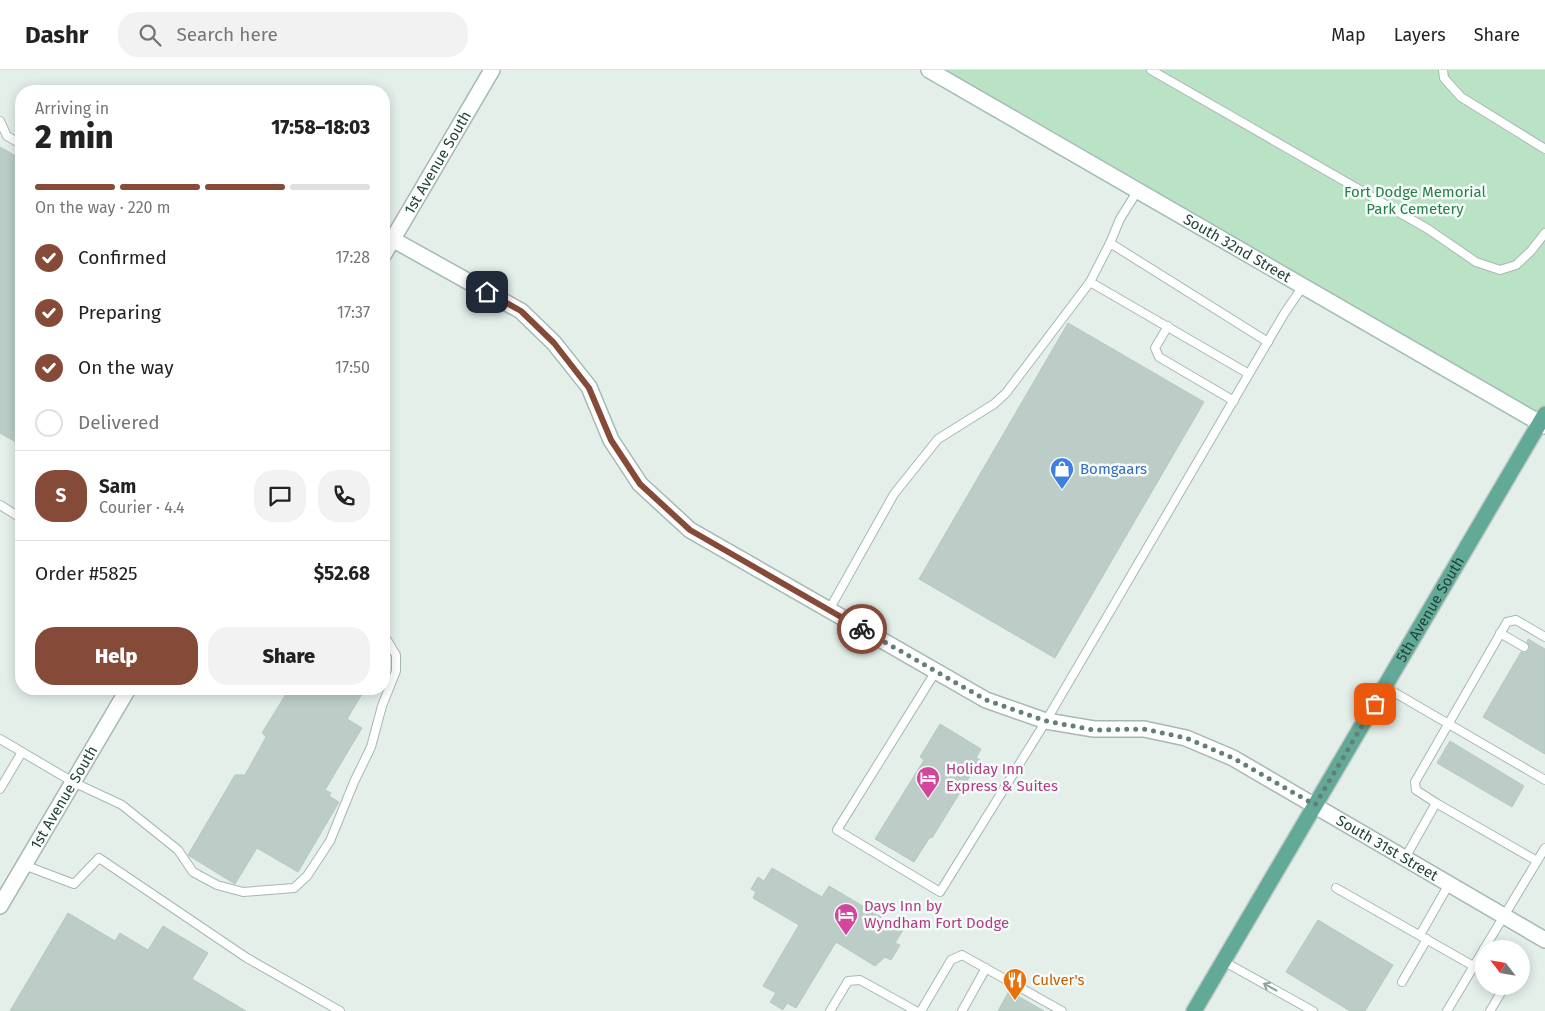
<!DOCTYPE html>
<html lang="en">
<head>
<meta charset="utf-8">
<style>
	body { margin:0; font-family:"Fira Sans",sans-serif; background:#f2f2f2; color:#222; height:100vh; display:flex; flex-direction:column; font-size:19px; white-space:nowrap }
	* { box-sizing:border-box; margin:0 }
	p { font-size:16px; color:#767676 }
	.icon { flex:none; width:28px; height:28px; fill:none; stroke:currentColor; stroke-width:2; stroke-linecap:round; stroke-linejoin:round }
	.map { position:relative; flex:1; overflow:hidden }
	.side { position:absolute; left:15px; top:15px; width:375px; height:610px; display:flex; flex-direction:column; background:#fff; border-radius:20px; box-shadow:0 2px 12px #0003 }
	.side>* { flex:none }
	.needle { width:32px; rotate:301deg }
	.buttons { position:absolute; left:1475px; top:870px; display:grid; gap:10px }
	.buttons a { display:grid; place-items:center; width:55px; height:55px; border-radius:50%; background:#fff; box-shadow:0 2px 12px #0003; font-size:25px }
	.pin { position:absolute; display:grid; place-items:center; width:42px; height:42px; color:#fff; margin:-21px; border-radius:10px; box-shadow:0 2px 8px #0006 }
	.courier { position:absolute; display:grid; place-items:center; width:50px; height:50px; margin:-25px; border:4px solid #854a38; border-radius:50%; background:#fff; color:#222; box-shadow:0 1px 6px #0007 }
	.head em { font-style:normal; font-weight:800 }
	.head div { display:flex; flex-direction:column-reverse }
	.head { display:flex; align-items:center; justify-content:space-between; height:85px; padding:0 20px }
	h1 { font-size:32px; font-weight:800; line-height:38px }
	.bar { display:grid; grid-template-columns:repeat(4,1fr); gap:8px 5px; align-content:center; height:60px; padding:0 20px }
	.bar i { height:6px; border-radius:4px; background:#e0e0e0 }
	.bar .active { background:#854a38 }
	.bar p { grid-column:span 4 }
	.line { display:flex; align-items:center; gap:12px; padding:0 20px; border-top:1px solid #e0e0e0 }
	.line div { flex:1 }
	.round { display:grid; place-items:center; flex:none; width:52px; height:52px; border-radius:20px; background:#f2f2f2 }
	ol { padding:0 20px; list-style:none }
	li { display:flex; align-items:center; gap:15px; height:55px }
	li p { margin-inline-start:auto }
	li .icon { padding:5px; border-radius:50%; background:#854a38; color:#fff; stroke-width:4 }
	li:last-child { color:#767676 }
	li i { width:28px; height:28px; border:2px solid #e0e0e0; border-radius:50% }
	.action { display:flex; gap:10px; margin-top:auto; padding:10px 20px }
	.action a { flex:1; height:58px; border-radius:20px; background:#854a38; color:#fff; font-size:20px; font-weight:800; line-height:58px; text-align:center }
	.action a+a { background:#f2f2f2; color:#222 }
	header { display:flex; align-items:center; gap:30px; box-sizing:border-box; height:70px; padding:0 25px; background:#fff; border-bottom:1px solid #e0e0e0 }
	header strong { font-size:24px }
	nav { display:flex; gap:28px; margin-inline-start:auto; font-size:18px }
	.search { width:350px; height:45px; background:#f2f2f2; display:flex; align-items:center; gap:12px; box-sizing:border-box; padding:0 18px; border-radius:20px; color:#767676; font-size:19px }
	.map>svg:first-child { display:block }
	.green { fill:#bae2c5 }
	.building { fill:#bbcdc6; stroke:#b5c9c1 }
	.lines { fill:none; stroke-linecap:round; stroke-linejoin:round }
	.service-casing { stroke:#a6b8b2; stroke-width:10 }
	.tertiary-casing { stroke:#a6b8b2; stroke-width:18 }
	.secondary-casing { stroke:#a1bcb2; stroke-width:18 }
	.primary-casing { stroke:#c1cac8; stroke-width:18 }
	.service { stroke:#fff; stroke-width:8 }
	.tertiary { stroke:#fff; stroke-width:15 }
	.secondary { stroke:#fff; stroke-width:15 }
	.primary { stroke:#63a997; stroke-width:15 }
	.oneway { stroke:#90a19c }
	.done { stroke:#657f78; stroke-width:5; stroke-dasharray:0 9 }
	.route { stroke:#854a38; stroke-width:6 }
	.labels { text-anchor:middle; stroke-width:5; stroke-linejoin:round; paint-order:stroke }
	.street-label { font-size:15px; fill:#21433a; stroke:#f5fbf8 }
	.park-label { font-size:15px; fill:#267f48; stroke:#f5fbf8 }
	.shop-label { font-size:15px; fill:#366cbe; stroke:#f5fbf8; text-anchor:start }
	.hotel-label { font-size:15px; fill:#b23c85; stroke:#f5fbf8; text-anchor:start }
	.food-label { font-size:15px; fill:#c56008; stroke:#f5fbf8; text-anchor:start }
</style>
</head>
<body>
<header>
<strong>Dashr</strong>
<div class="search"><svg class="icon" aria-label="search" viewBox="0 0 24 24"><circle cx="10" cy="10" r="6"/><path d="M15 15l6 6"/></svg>Search here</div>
<nav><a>Map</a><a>Layers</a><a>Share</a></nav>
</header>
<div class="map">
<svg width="1545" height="941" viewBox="0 0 1545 941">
	<rect width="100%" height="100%" fill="#e4efea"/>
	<!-- green -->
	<polygon class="green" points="929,0 1545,0 1545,344 1540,353"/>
	<!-- building -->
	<g class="building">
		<polygon points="0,77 21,89 21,375 0,363"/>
		<polygon points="1068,253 1204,332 1055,588 919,509"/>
		<polygon points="1528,569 1545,579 1545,684 1483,647 1521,582 1524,583 1529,580 1530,577 1527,572"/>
		<polygon points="289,619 365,619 347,649 362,658 325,720 331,723 329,726 339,732 298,802 257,778 235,814 188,785 235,705 245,705 266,667 262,663"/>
		<polygon points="940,654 981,679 976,688 980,690 932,768 930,767 914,792 875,769 924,690 920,687"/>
		<polygon points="1450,671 1524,716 1512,737 1437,693"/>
		<polygon points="772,798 822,827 829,816 903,860 895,873 900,875 891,890 885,887 875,896 836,872 796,938 787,933 783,940 770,932 776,923 763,916 799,855 753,828 756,822 751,819 758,807 764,811"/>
		<polygon points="68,843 115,871 120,863 148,880 163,856 208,883 192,909 246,941 10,941"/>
		<polygon points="1318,850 1393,895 1365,941 1350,941 1286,902"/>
		<polygon points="1009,921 1044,941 998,941"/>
	</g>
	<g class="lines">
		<!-- service casing -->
		<g class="service-casing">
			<g id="service">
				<polyline points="1151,0 1428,159 1476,192 1500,200 1516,195 1531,181 1545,163"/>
				<polyline points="1443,0 1444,8 1461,27 1545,79"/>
				<polyline points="0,51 7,66 21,74"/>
				<polyline points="1110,173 1120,149 1138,120"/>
				<polyline points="1090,212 1110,173 1268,272"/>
				<polyline points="1168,256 1155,278 1159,287 1234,331"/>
				<polyline points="0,435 21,448"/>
				<polyline points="829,540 894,424 938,369 994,334 1006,323 1090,212 1249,304"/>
				<polyline points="1500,563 1524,577"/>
				<polyline points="936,601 837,760 940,822 1046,651 1284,244 1303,216"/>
				<polyline points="1385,617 1545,710"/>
				<polyline points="0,669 73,712 122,735 178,780 193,802 217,815 243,822 294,818 307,806 330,771 354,712 371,677 382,636 396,601 396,585 387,570 384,568"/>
				<polyline points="0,719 22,682"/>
				<polyline points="1436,733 1537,791"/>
				<polyline points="1405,788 1436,733 1416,720 1415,712 1507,552 1516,550 1545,567"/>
				<polyline points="24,795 74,814 99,788 247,888 340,941"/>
				<polyline points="1336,818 1484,902"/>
				<polyline points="1420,865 1449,814"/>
				<polyline points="1484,879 1545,778"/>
				<polyline points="1223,891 1313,941"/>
				<polyline points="1402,912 1427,869"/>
				<polyline points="830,941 848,911 860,910 916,941"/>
				<polyline points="921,941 951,890 962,885 1062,941"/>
				<polyline points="962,941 986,898"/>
				<polyline points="1447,941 1484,879"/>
				<polyline points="1490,941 1503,919 1502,916"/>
			</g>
		</g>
		<!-- tertiary casing -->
		<g class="tertiary-casing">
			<g id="tertiary">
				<path id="s1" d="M392 169 521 241 554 273 589 317 611 370 640 414 690 460 986 630 1046 651 1094 659H1144L1186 668 1233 688 1545 870"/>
				<path id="s2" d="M384 184 492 0"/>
				<path id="s3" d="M0 836 128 619"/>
			</g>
		</g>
		<!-- secondary casing -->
		<g class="secondary-casing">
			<g id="secondary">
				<path id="s4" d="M929 0 1545 356"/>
			</g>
		</g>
		<!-- primary casing -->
		<g class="primary-casing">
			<g id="primary">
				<path id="s5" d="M1194 941 1545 344"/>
			</g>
		</g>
		<!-- service -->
		<use href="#service" class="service"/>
		<!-- tertiary -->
		<use href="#tertiary" class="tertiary"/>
		<!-- secondary -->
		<use href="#secondary" class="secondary"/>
		<!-- primary -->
		<use href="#primary" class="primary"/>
	</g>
	<!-- one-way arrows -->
	<defs><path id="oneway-shaft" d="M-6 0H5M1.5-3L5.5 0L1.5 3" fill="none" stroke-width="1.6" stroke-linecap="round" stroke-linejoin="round" transform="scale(1.25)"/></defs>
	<use class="oneway" href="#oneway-shaft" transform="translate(1270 917) rotate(-151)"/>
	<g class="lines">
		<!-- done -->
		<polyline class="done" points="862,559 986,630 1046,651 1094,660 1144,659 1186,668 1233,688 1315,735 1375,634"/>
		<!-- route -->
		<polyline class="route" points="487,222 521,241 554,273 589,318 611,370 640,414 690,460 862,559"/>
	</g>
	<!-- icons -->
	<defs>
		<g id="shop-pin" transform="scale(1.25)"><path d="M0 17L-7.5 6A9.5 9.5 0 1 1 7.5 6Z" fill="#3f7fe0" stroke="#f5fbf8"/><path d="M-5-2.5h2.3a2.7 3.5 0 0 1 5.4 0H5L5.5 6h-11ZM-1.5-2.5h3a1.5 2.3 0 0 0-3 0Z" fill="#fff"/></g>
		<g id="hotel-pin" transform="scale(1.25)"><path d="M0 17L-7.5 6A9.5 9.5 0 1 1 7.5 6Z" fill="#d1479c" stroke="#f5fbf8"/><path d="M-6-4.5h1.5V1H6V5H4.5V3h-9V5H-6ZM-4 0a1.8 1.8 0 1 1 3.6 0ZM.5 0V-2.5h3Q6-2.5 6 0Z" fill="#fff"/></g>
		<g id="restaurant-pin" transform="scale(1.25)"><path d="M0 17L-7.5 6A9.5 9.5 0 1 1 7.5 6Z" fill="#e8710a" stroke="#f5fbf8"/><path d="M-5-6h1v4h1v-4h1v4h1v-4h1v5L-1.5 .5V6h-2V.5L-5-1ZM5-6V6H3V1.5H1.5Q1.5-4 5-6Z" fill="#fff"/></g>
	</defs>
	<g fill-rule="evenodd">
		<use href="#shop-pin" x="1062" y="399"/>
		<use href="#hotel-pin" x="928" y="708"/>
		<use href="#hotel-pin" x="846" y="845"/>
		<use href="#restaurant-pin" x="1015" y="910"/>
	</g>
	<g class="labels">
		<!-- street labels -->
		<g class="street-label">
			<text dy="5" stroke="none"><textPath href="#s2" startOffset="106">1st Avenue South</textPath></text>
			<text dy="5" stroke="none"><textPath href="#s4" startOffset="356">South 32nd Street</textPath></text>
			<text dy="5" stroke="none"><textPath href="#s5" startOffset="466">5th Avenue South</textPath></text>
			<text dy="5" stroke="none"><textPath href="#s3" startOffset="126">1st Avenue South</textPath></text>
			<text dy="5" stroke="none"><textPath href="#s1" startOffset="1204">South 31st Street</textPath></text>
		</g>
		<!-- park labels -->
		<g class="park-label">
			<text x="1415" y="127">Fort Dodge Memorial<tspan x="1415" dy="17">Park Cemetery</tspan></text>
		</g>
		<!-- shop labels -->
		<g class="shop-label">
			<text x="1080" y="404">Bomgaars</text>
		</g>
		<!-- hotel labels -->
		<g class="hotel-label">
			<text x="946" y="704">Holiday Inn<tspan x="946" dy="17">Express &amp; Suites</tspan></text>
			<text x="864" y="841">Days Inn by<tspan x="864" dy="17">Wyndham Fort Dodge</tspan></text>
		</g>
		<!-- food labels -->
		<g class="food-label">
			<text x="1032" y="915">Culver's</text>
		</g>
	</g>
</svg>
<div class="buttons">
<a><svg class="needle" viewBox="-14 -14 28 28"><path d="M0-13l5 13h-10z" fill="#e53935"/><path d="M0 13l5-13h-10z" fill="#767676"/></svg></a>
</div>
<div class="pin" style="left:1375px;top:634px;background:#ea580c"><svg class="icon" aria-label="bag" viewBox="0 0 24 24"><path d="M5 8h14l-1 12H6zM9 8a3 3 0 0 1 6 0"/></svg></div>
<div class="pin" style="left:487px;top:222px;background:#1f2937"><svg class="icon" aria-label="home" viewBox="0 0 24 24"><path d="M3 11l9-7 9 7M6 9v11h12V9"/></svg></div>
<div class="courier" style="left:862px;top:559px"><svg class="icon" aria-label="bike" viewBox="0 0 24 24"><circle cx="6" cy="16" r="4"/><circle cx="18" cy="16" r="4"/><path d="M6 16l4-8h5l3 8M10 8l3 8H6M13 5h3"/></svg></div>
<section class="side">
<div class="head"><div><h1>2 min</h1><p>Arriving in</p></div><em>17:58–18:03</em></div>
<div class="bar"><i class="active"></i><i class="active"></i><i class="active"></i><i></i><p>On the way · 220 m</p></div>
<ol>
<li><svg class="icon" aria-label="check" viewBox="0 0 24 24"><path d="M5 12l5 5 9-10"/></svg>Confirmed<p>17:28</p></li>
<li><svg class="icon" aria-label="check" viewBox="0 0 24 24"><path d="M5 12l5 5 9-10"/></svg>Preparing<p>17:37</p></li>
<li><svg class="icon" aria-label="check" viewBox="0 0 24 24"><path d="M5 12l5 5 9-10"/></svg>On the way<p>17:50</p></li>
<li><i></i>Delivered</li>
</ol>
<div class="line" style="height:90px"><b class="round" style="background:#854a38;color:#fff">S</b><div><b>Sam</b><p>Courier · 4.4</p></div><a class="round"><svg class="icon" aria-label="chat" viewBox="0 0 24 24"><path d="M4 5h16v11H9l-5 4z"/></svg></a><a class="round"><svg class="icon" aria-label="phone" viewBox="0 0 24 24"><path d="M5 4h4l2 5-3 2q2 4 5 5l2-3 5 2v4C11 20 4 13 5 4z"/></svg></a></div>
<div class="line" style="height:65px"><div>Order #5825</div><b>$52.68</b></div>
<div class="action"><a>Help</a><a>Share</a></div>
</section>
</div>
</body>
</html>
